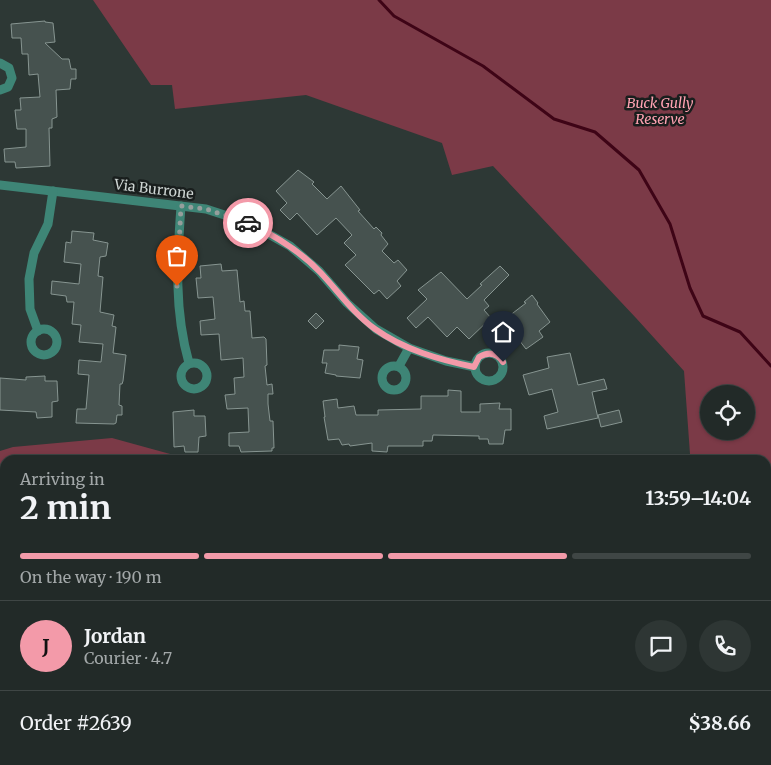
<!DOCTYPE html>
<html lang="en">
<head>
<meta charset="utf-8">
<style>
	body { margin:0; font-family:Merriweather,serif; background:#2e3634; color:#f1f3f6; height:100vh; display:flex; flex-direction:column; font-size:19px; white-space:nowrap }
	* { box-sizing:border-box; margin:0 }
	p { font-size:16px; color:#a2a7a8 }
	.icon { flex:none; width:28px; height:28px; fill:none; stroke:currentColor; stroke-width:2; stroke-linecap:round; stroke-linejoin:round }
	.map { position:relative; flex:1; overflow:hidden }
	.drawer { position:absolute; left:0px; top:455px; width:771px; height:310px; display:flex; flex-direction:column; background:#222a28; border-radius:15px 15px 0 0; box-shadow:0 1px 4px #0004,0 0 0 1px #3f4645 }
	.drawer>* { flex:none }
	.buttons { position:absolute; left:700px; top:385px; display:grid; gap:10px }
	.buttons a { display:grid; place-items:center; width:55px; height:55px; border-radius:50%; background:#222a28; box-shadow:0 1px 4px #0004,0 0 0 1px #3f4645; font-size:25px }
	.pin { position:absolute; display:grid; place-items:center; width:42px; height:42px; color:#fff; margin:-51px -21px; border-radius:50% 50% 50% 0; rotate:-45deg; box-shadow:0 0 5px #0007 }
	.pin .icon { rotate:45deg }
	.courier { position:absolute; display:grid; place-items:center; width:50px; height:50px; margin:-25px; border:4px solid #f39aa9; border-radius:50%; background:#fff; color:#222; box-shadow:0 1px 6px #0007 }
	.headline em { font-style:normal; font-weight:700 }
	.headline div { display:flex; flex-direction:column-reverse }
	.headline { display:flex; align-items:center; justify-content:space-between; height:85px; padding:0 20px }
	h1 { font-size:32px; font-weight:700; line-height:38px }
	.bar { display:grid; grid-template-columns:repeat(4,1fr); gap:8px 5px; align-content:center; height:60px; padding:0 20px }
	.bar i { height:6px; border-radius:4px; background:#3f4645 }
	.bar .active { background:#f39aa9 }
	.bar p { grid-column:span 4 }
	.line { display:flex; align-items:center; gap:12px; padding:0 20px; border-top:1px solid #3f4645 }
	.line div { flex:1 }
	.round { display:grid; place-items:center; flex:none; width:52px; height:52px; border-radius:26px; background:#2e3634 }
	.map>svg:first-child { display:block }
	.green { fill:#7b3a47; fill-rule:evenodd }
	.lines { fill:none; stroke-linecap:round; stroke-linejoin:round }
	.stream { stroke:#3e0416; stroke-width:3 }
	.building { fill:#46524f; stroke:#879591 }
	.path { stroke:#747d7b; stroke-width:2; stroke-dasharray:4 4; stroke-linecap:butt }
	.street { stroke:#3e8576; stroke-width:9 }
	.done { stroke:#969e9c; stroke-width:5; stroke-dasharray:0 9 }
	.route { stroke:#f39aa9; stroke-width:6 }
	.labels { text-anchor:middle; stroke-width:5; stroke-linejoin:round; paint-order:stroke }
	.park-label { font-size:14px; font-style:italic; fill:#ffa2b2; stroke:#191e1d }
	.street-label { font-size:14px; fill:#ced5d3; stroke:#191e1d }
</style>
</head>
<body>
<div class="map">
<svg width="771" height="765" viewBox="0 0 771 765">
	<rect width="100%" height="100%" fill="#2d3835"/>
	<!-- green -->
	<path class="green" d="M93 0H771V765H0V451L13 447 112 438 192 460H5V760H766V460H568L606 454H690L684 371 636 318 493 166 452 175 442 143 306 95 175 109 172 85H151ZM709 394H746V431H709Z"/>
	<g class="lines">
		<!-- stream -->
		<g class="stream">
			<polyline points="379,0 394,16 483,66 554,119 595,132 639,170 670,224 690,288 703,316 740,332 771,366"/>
			<polyline points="766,575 771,572"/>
			<polyline points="382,765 385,760"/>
		</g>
	</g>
	<!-- building -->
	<g class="building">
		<polygon points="45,21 45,22 53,23 55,42 45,43 62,59 69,59 71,69 76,69 76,79 71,79 70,89 56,90 57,117 52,119 52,128 49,128 50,166 16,168 15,162 5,162 4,149 26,147 26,129 17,129 15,110 21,110 20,98 40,97 38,74 29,75 28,54 22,54 21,38 12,38 11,24"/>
		<polygon points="298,170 314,182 312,184 327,199 341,186 360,210 358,211 374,229 376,227 382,233 381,235 388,244 382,251 394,263 398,260 407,270 397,281 401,286 387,299 379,290 374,294 345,265 356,255 344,243 352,235 336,218 317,235 297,213 290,220 280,210 287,203 276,191"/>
		<polygon points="72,231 94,233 93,240 108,243 106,256 100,257 98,276 103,277 100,312 114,315 112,326 116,327 113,353 126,355 123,381 122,384 120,384 119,405 122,406 122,415 117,415 116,423 114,424 76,423 77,409 86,409 89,375 78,374 79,360 101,362 103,344 79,342 81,325 72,324 74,302 67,302 66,296 51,294 52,281 79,284 81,264 64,262 66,242 71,243"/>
		<polygon points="221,264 222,271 237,270 240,302 244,301 245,311 250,311 252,338 264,337 266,339 267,365 265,366 267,385 272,384 273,394 268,394 268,404 270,421 273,421 274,448 272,448 272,451 241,452 239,446 229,446 229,433 249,432 248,408 227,409 225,395 235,394 234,378 244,377 243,358 221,360 219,334 201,335 200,321 215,319 213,297 198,298 196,278 201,278 200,266"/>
		<polygon points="500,266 509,275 484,300 489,306 484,310 491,318 469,339 457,327 447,337 428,317 416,328 407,318 427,299 418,290 441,272 467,299 482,285 480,284"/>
		<polygon points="532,295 538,303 537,304 550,322 539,331 543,337 526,349 519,340 514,343 500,323 526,303 524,302"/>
		<polygon points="316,313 324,321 316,329 308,321"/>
		<polygon points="339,345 359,347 357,359 363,360 360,378 336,376 336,375 325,373 327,363 322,363 324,350 339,350"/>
		<polygon points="570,353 578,385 604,379 607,389 592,392 598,418 547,429 544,416 558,412 552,389 529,395 523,375 549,368 547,357"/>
		<polygon points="45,376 45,381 57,381 58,401 52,402 52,417 37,418 36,412 0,410 0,378 26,380 26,377"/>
		<polygon points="448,390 461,391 461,412 480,412 480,404 500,403 499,409 511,409 511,430 505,430 503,444 489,444 488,439 479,439 479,436 433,435 432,441 423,441 423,446 388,446 387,452 372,451 372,443 350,446 349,444 342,445 339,439 328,440 324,417 325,417 323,401 337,399 338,408 354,406 356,415 378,415 378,410 421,409 421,396 448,396"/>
		<polygon points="194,410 194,416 205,416 206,436 199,437 198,452 185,452 184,446 174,447 173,412"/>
		<polygon points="619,410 622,422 601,427 598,415"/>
	</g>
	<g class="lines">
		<!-- path -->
		<g class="path">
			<polyline points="766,548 771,546"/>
			<polyline points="325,765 329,760"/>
		</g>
		<!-- street -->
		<g class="street">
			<polyline points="0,63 9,68 12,78 8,87 0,90"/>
			<polyline points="0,185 206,209 249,223 290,246 319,271 347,303 376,329 409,348 446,361 475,367"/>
			<path d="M181 206C177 261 174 310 189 363"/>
			<circle cx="44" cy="342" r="13"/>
			<polyline points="38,331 30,309 29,279 34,253 48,224 53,191"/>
			<circle cx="489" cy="367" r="14"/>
			<circle cx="194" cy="376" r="13"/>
			<circle cx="394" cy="378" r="12"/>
			<polyline points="399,366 409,348"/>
		</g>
	</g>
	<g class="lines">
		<!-- done -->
		<polyline class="done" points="177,286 181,206 206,209 248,223"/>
		<!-- route -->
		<path class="route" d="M248 223C274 235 300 251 320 272 338 291 354 314 375 329 404 350 441 360 474 367L479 357C489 351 497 353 503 362"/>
	</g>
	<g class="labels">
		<!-- park labels -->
		<g class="park-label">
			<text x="660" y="108">Buck Gully<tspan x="660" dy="16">Reserve</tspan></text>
		</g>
		<!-- street labels -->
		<g class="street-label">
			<text transform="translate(154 189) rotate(7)" y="5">Via Burrone</text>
		</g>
	</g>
</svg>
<div class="buttons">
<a><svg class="icon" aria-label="locate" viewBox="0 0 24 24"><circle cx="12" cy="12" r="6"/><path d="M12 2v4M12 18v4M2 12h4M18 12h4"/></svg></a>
</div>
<div class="pin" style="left:177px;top:286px;background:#ea580c"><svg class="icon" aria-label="bag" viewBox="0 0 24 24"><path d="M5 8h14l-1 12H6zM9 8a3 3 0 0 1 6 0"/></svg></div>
<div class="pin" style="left:503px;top:362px;background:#1f2937"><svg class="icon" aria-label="home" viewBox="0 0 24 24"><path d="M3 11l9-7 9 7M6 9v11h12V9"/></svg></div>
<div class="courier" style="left:248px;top:223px"><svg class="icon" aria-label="car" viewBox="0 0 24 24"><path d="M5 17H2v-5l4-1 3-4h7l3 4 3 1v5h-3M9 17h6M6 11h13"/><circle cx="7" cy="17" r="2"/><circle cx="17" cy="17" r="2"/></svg></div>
<section class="drawer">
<div class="headline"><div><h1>2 min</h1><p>Arriving in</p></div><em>13:59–14:04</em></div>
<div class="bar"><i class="active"></i><i class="active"></i><i class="active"></i><i></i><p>On the way · 190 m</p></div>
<div class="line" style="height:90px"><b class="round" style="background:#f39aa9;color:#111">J</b><div><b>Jordan</b><p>Courier · 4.7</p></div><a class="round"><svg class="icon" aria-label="chat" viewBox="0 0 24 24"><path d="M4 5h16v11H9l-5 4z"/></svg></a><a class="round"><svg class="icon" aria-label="phone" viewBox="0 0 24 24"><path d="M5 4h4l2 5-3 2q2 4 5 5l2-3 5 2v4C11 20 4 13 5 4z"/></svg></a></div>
<div class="line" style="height:65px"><div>Order #2639</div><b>$38.66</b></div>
</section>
</div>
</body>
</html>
